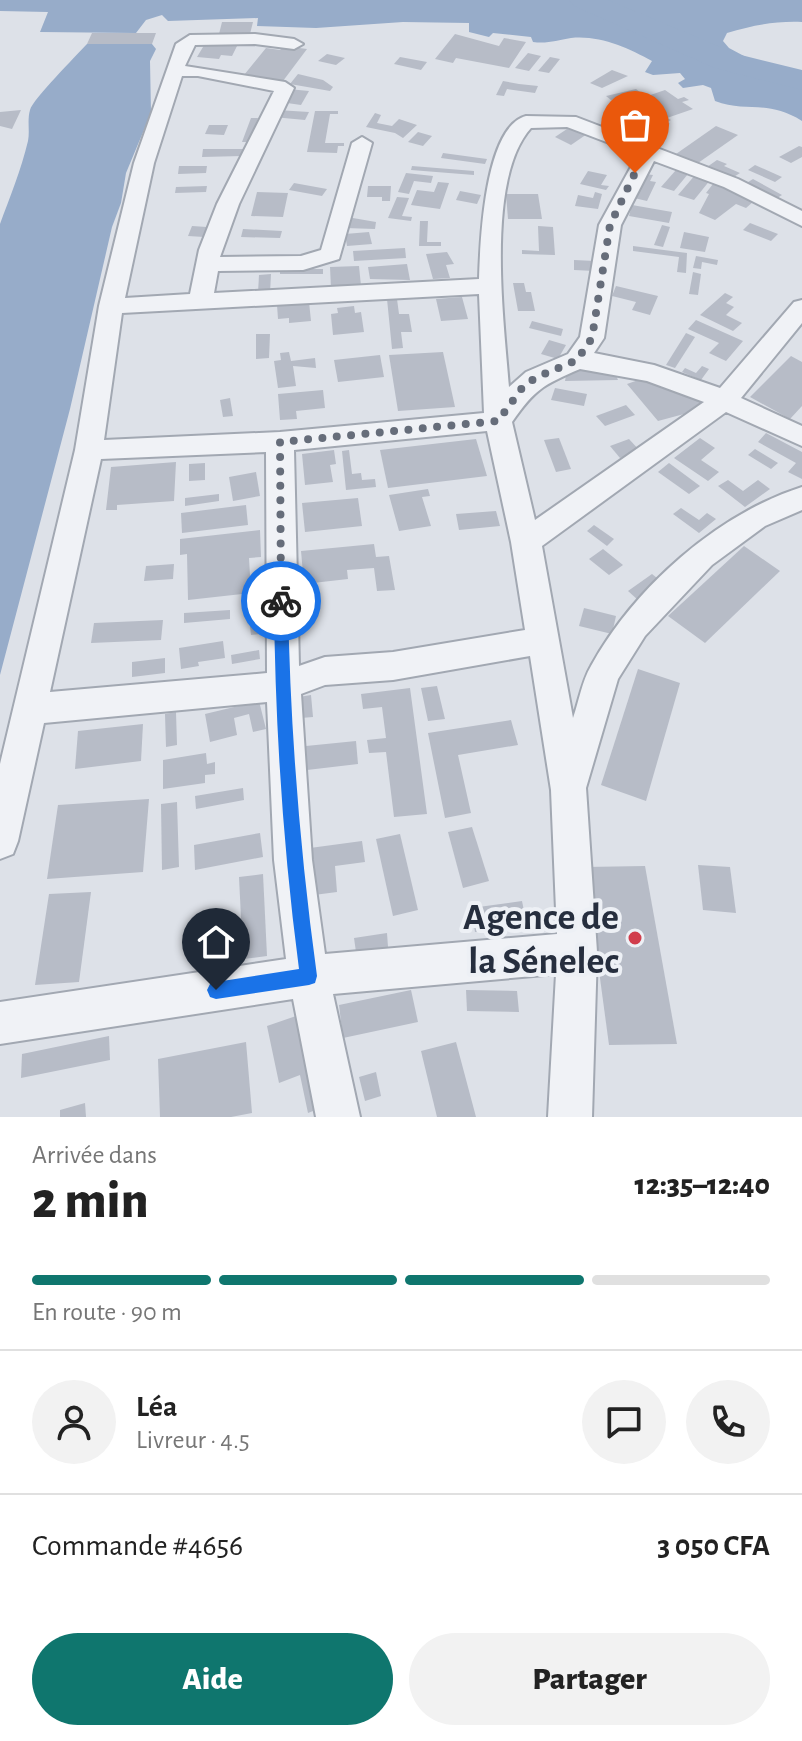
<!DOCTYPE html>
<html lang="fr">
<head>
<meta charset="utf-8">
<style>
	body { margin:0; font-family:"Alegreya Sans",sans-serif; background:#f2f2f2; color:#222; height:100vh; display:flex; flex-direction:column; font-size:30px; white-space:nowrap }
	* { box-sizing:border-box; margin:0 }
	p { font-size:26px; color:#767676 }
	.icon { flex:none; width:44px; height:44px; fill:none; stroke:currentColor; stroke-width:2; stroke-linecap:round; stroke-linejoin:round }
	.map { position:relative; height:1117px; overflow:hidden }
	.details { display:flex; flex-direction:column; background:#fff; flex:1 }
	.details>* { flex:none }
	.pin { position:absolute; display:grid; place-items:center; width:68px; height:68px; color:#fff; margin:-82px -34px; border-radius:50% 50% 50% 0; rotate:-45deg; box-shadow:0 0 8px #0007 }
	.pin .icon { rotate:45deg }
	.courier { position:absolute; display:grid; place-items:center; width:80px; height:80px; margin:-40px; border:6px solid #1a73e8; border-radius:50%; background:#fff; color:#222; box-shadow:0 2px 10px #0007 }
	.summary em { font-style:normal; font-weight:800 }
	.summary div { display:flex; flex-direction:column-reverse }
	.summary { display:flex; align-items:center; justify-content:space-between; height:136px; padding:0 32px }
	h1 { font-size:52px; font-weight:800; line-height:60px }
	.bar { display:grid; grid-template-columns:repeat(4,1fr); gap:12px 8px; align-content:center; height:96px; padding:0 32px }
	.bar i { height:10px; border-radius:6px; background:#e0e0e0 }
	.bar .on { background:#0f766e }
	.bar p { grid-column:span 4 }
	.line { display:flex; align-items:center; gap:20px; padding:0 32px; border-top:2px solid #e0e0e0 }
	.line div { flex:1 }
	.round { display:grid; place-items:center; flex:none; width:84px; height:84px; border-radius:42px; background:#f2f2f2 }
	.button { display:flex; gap:16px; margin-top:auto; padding:16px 32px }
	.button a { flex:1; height:92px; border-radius:48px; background:#0f766e; color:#fff; font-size:32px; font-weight:800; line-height:92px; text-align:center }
	.button a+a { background:#f2f2f2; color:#222 }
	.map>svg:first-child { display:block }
	.water { fill:#97acc9 }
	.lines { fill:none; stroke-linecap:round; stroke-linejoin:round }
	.river { fill:#97acc9; fill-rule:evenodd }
	.building { fill:#b7bcc7 }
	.minor-casing { stroke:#a2a8b2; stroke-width:4 }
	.minor { fill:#f0f2f6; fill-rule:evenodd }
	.route { fill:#1a73e8 }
	.done { stroke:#666d7a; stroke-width:8; stroke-dasharray:0 14.4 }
	.poi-dot { fill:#d13d4c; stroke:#edf0f5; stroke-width:3 }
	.labels { text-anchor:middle; stroke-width:8; stroke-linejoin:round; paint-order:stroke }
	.near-poi-label { font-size:38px; font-weight:bold; fill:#262e3e; stroke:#edf0f5; text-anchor:end }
</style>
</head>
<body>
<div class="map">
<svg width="802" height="1117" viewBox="0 0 802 1117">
	<rect width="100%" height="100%" fill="#dde1e8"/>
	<!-- water -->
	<g class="water">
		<path d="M0 0H802V22C775 21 753 25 727 33L723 41 729 48 802 87V121C767 99 746 113 715 101L711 88 703 85 683 88 678 83 685 79 680 73 653 75 645 72 652 61C628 48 600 35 571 38 557 40 548 44 533 42L531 37 493 33 489 37 469 32V23L403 22 316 28 257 26 258 18 168 21 162 15 146 20 136 33 40 32 48 12 0 11Z"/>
		<path d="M87 44H152L156 49 150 61 151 113 126 173 121 203 112 227 70 409 0 675V224C10 197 21 170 28 141 30 131 27 120 30 110 33 99 76 56 87 44Z"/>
	</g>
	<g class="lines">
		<!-- river -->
		<polygon class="river" points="569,0 608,0 737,54 802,70 802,90 715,68 574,6"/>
	</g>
	<!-- building -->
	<g class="building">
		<polygon points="222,22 253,22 250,34 219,34"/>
		<polygon points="92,33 156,33 152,44 87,44"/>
		<polygon points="455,34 499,46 504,38 526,42 509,68 456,58 453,63 435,59"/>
		<polygon points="206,42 238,44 232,56 221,55 219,59 197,57"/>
		<polygon points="284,46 307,49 283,81 244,75 266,48 280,50"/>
		<polygon points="528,53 541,56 529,71 515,68"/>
		<polygon points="327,54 345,58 336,65 318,61"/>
		<polygon points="400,57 427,62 421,70 394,64"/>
		<polygon points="550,57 560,59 549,73 538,71"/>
		<polygon points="612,70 628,76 602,88 590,83"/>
		<polygon points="298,74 323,80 333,87 330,91 290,84"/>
		<polygon points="503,81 519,84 538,86 535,93 507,89 504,96 496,95"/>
		<polygon points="288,89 309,91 301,105 280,102"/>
		<polygon points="636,89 641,93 611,100 606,96"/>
		<polygon points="665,90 678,99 684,97 689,100 682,102 693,109 667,118 671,120 667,122 670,124 653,129 645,124 634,124 650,119 631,106 638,104 633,101"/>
		<polygon points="624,104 642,118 627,122 610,108"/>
		<polygon points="21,110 12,129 0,126 0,112"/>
		<polygon points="277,110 309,112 305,120 273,117"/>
		<polygon points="315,111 338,111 338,114 330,114 325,143 344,143 344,146 338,146 337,153 307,152"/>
		<polygon points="375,113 381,115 377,123 392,126 399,119 417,125 403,138 395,133 366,127"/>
		<polygon points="251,118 258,118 250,142 242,142"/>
		<polygon points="209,125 228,125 224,135 205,134"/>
		<polygon points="716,126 738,135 698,163 676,154"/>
		<polygon points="570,127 587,134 571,145 555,137"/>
		<polygon points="418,132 432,136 423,146 408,142"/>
		<polygon points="799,146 802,147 802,157 791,163 779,157"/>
		<polygon points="203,149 243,149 242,156 202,157"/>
		<polygon points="443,153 487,159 485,164 441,158"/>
		<polygon points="717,160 727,164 724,166 740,173 732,178 707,167"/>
		<polygon points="755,165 782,177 775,182 748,170"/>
		<polygon points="179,166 207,166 206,173 178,174"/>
		<polygon points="412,166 474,171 474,175 411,170"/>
		<polygon points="676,170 688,174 674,191 661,187"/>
		<polygon points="588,171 607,175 601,185 609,186 606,190 580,184"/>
		<polygon points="406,173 433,176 431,183 414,181 409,194 398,192"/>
		<polygon points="645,174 653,175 650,181 656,182 647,201 634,198"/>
		<polygon points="696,174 711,179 694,200 678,195"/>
		<polygon points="753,179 782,195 774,200 745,184"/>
		<polygon points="716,180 754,201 746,208 736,204 715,220 699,213 709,194 706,193"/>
		<polygon points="438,182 449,183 440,209 411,205 417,190 434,192"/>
		<polygon points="294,183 327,189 322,196 289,190"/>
		<polygon points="207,186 206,192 175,193 176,187"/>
		<polygon points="368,186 391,186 390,201 382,201 382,197 367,197"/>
		<polygon points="460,191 481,195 477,204 456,200"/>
		<polygon points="257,192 288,193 283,217 251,216"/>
		<polygon points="595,192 602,194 598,209 575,206 578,195 593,198"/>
		<polygon points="506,194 538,194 542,219 508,219"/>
		<polygon points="397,197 409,198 402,216 412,217 411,221 388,218"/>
		<polygon points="632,205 672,212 669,223 629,216"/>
		<polygon points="347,217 376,222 375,229 345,228"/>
		<polygon points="420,221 428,221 427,242 441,242 441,246 419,246"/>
		<polygon points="750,223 778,234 771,241 743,230"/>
		<polygon points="662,225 670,227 663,247 654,245"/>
		<polygon points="192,226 207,227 204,237 188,236"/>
		<polygon points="538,226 553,227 555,255 522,254 522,250 539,251"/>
		<polygon points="243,229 282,231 280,238 241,237"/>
		<polygon points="369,232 372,244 347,246 345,234"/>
		<polygon points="684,232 709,237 705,252 680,248"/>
		<polygon points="633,246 687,253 686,273 677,272 679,257 633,251"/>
		<polygon points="405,248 406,258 354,261 353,251"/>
		<polygon points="447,252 454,264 446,265 450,278 433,279 426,254"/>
		<polygon points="696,256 718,260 717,265 702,262 701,269 693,268"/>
		<polygon points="574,260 595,261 595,271 574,270"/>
		<polygon points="407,264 410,280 370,279 368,267"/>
		<polygon points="359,266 361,286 331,288 330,267"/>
		<rect x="280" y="269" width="43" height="5"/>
		<polygon points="693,272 701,274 698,295 689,294"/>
		<polygon points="271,274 270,293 258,293 259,275"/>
		<polygon points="513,283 524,283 526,292 531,292 535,311 518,311"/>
		<polygon points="616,286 658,296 650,315 632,310 636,302 612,296"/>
		<polygon points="725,293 733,297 726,303 734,307 726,315 742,323 733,331 700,315"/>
		<polygon points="462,297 468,319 441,321 436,299"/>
		<polygon points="387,299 397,299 399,314 409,314 412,332 401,332 403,348 392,349"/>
		<polygon points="309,302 311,321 289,323 289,318 278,319 277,305"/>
		<polygon points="354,306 355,313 361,312 364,332 333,335 331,314 338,313 337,308"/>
		<polygon points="696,320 743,341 726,361 709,353 719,343 688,329"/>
		<polygon points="532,321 563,329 561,336 529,328"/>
		<polygon points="686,333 695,337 675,368 666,365"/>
		<polygon points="256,334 270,334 269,358 256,359"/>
		<polygon points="549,340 566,345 558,359 541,354"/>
		<polygon points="289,352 291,361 315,358 316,368 293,366 296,386 278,388 274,361 281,360 280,353"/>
		<polygon points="443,352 455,407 398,411 389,355"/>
		<polygon points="380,355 384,377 338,382 334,360"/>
		<polygon points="791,356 802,362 802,406 790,419 750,397"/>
		<polygon points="702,366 709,369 701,380 682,372 685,368 696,373"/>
		<polygon points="567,370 614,371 618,380 565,381"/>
		<polygon points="647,377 660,387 671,382 704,400 684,414 658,421 627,384"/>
		<polygon points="555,388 587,394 584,406 551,400"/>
		<polygon points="323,390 325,408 296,411 297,419 280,420 278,394"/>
		<polygon points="230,398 233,416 223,417 220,400"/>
		<polygon points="626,405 635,415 605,426 596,416"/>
		<polygon points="766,433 802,452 802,479 788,472 796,463 758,442"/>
		<polygon points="559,438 571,469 556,472 544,440"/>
		<polygon points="700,438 715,448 701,460 719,472 708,481 674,458"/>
		<polygon points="476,439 487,476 388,488 380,450"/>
		<polygon points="629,439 640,451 620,458 610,446"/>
		<polygon points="755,449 778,463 771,469 748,455"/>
		<polygon points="334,450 336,464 330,465 333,482 305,485 302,454"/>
		<polygon points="349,450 352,474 361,473 362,480 375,479 376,487 346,490 342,451"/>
		<polygon points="176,462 174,501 117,505 117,510 106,510 111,467"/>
		<polygon points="205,463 205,480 189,481 189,464"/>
		<polygon points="669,463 700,486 689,494 658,472"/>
		<polygon points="256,472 260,496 233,501 229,477"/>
		<polygon points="728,480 743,491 758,480 770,489 745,507 718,486"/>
		<polygon points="428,489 430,496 422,497 431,526 399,531 389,495"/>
		<polygon points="219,494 219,501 185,506 185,498"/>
		<polygon points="358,498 362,526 305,532 302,503"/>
		<polygon points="246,505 248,525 182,533 181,513"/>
		<polygon points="681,508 699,520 707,513 716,519 699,533 673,514"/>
		<polygon points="496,511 500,526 459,530 456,514"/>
		<polygon points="594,525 614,539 607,546 587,531"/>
		<polygon points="260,530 261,557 249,558 251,593 188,600 187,554 180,555 180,539"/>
		<polygon points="374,544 376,557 389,556 395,590 377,591 374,568 347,570 348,579 304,584 301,551"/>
		<polygon points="744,546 780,571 705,643 668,616"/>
		<polygon points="603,549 623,565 609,575 589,559"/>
		<polygon points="174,564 173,579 144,581 146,566"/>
		<polygon points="652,574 662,582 638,600 628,591"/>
		<polygon points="257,608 260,634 251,635 248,609"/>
		<polygon points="584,608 616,616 612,634 579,626"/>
		<polygon points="230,610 230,619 184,623 184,613"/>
		<polygon points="163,620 161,640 91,643 94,623"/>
		<polygon points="223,641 225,658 198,662 199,666 181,669 179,648"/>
		<polygon points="259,650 260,659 232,664 231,655"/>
		<polygon points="165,658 165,673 132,677 132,662"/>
		<polygon points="638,669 680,683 646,801 601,785"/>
		<polygon points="437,686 445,719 428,721 421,688"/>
		<polygon points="410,688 427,814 394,817 386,752 369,753 367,740 386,738 382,707 363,709 361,694"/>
		<polygon points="311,695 313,717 301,718 299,697"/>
		<polygon points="259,701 266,729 253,732 249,714 234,718 237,735 210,742 205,714"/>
		<polygon points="176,712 177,745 166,747 165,714"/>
		<polygon points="511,720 518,745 458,755 471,813 445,818 428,733"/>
		<polygon points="143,724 141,761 75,769 78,731"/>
		<polygon points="356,741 358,764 307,770 306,746"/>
		<polygon points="206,753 207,764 215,762 215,774 205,775 205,783 163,789 163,760"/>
		<polygon points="243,788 244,800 196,809 195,796"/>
		<polygon points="149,799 143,872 47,879 58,805"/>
		<polygon points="177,802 179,867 162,870 161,804"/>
		<polygon points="472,827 489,881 463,888 448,832"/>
		<polygon points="260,833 263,857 195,870 194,845"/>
		<polygon points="400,834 418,910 393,916 376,839"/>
		<polygon points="362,841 365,862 335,866 337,892 314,895 310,848"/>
		<polygon points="698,865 730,867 736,913 703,910"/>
		<polygon points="645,866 677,1044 609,1045 585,867"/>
		<polygon points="263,874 267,956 243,959 239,877"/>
		<polygon points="91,892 79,982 35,985 49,894"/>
		<polygon points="522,901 527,926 475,932 471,908"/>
		<polygon points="387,933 388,947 356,952 354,938"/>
		<polygon points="411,990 418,1022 343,1038 339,1005"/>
		<polygon points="466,990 517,991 519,1012 467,1011"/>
		<polygon points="296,1016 318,1109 308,1113 300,1075 279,1083 267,1026"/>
		<polygon points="109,1036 110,1060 21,1078 22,1054"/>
		<polygon points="246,1042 252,1113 231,1117 160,1117 158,1059"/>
		<polygon points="456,1042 476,1117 437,1117 421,1051"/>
		<polygon points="376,1072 381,1096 365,1101 359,1077"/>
		<polygon points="85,1103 86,1117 60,1117 60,1110"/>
	</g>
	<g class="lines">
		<!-- minor casing -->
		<g class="minor-casing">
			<path id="minor" d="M255 34 294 39 303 44 294 49 255 44 195 45 185 66 285 82 294 88 239 204 220 257 301 256 321 250 352 143 362 137 372 143 339 259 303 270 218 271 214 293 479 279C480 245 484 127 526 116L576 117 738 179 802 211V226L724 187 654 161 621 225 604 338 594 353 654 365 720 388 794 302 802 300V323L741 398 802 426V446L726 412 542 546 573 718C579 701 582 681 591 666 634 588 717 514 802 487V510L765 526 712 565 645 636 618 679 586 788 597 952 592 1117H548L556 974 333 994 360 1117H316L293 999 0 1044V1002L286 959 274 860 267 702 44 723 18 841 13 854 0 859V764L75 450 99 306 134 163 176 44 190 35ZM182 76H198L274 91 217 204 199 250 190 294 125 298 154 163ZM567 127 638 154 599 225 580 337 568 354 526 372 509 387C504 321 485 179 531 128ZM479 294 484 413 280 432 104 440 122 313ZM580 369 647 381 704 402 535 520 512 422C535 389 543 385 580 369ZM487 431 511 542 525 630 393 652 325 657 299 666 294 450ZM266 452 267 673 50 692 101 459ZM530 656 551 790 557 934 325 954 312 860 301 694 325 685 393 680Z"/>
		</g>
		<!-- minor -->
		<use href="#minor" class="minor"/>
	</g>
	<!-- route -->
	<path class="route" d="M281 595 288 601C290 727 300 852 317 976L315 983 309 985 216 999 210 997 207 990 210 984 216 982 299 969C283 847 275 724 274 601Z"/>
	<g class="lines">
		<!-- done -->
		<polyline class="done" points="281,601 280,442 498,421 522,388 535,378 577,360 592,338 610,225 635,173"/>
	</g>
	<!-- markers -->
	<circle class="poi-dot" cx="635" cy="938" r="8"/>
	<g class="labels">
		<!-- near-poi labels -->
		<g class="near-poi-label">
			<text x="619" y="929">Agence de<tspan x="619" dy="44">la Sénelec</tspan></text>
		</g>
	</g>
</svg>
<div class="pin" style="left:635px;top:173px;background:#ea580c"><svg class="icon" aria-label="bag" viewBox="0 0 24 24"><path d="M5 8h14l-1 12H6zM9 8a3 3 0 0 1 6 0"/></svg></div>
<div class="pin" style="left:216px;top:990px;background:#1f2937"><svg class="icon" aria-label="home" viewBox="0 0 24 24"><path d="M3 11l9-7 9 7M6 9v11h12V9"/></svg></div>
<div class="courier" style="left:281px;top:601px"><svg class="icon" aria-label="bike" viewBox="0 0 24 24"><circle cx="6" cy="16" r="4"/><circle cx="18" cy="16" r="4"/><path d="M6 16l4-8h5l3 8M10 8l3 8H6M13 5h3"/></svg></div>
</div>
<section class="details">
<div class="summary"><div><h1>2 min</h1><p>Arrivée dans</p></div><em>12:35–12:40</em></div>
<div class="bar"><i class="on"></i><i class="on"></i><i class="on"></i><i></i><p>En route · 90 m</p></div>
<div class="line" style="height:144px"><a class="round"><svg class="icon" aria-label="person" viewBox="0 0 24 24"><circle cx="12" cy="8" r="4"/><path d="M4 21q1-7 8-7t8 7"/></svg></a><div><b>Léa</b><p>Livreur · 4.5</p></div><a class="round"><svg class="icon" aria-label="chat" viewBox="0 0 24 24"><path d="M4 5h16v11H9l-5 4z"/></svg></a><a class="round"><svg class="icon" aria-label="phone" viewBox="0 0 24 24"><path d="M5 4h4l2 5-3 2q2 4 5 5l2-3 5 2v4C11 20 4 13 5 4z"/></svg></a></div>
<div class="line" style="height:104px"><div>Commande #4656</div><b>3 050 CFA</b></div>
<div class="button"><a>Aide</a><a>Partager</a></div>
</section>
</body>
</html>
